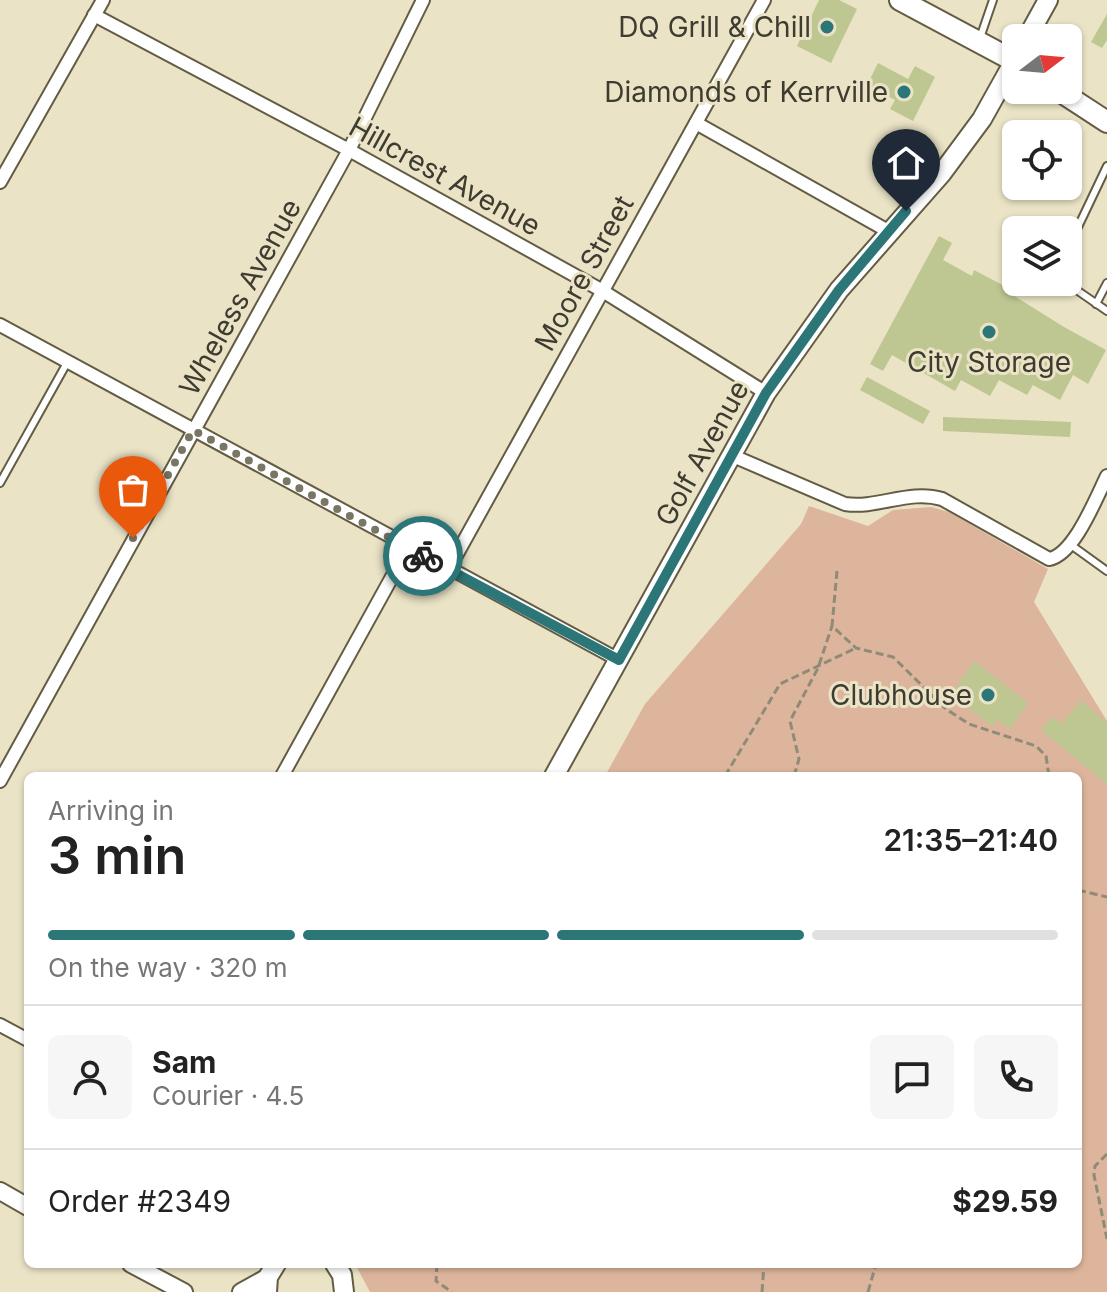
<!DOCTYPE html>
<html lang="en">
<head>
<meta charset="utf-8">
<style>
	body { margin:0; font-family:Inter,sans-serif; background:#f6f6f6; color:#222; height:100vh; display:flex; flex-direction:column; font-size:30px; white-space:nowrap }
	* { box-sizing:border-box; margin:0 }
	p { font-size:26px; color:#767676 }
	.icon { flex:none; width:44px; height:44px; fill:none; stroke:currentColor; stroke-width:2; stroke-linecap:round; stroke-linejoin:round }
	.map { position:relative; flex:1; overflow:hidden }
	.drawer { position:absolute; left:24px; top:772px; width:1058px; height:496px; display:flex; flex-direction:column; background:#fff; border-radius:12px; box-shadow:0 2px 6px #0004 }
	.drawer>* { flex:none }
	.needle { width:52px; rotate:74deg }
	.controls { position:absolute; left:1002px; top:24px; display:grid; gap:16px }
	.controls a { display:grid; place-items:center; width:80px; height:80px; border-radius:12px; background:#fff; box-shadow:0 2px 6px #0004; font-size:40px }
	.pin { position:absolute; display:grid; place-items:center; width:68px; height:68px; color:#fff; margin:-82px -34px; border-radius:50% 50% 50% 0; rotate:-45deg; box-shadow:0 0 8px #0007 }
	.pin .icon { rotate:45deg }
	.courier { position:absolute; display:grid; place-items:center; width:80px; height:80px; margin:-40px; border:6px solid #2c7678; border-radius:50%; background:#fff; color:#222; box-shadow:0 2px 10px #0007 }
	.overview em { font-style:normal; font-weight:600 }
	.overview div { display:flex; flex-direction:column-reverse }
	.overview { display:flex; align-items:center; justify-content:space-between; height:136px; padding:0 24px }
	h1 { font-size:52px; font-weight:600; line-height:60px }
	.bar { display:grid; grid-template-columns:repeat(4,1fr); gap:12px 8px; align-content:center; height:96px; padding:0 24px }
	.bar i { height:10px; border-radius:6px; background:#e0e0e0 }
	.bar .on { background:#2c7678 }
	.bar p { grid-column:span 4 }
	.line { display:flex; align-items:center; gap:20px; padding:0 24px; border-top:2px solid #e0e0e0 }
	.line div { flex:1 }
	.round { display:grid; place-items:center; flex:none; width:84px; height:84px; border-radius:12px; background:#f6f6f6 }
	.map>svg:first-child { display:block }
	.green { fill:#ddb59c }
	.building { fill:#bec791 }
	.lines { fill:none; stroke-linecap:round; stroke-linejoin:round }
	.service-casing { stroke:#635c44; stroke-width:10 }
	.minor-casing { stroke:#635c44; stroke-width:16 }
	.tertiary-casing { stroke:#635c44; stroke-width:20 }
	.secondary-casing { stroke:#635c44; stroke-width:22 }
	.primary-casing { stroke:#635c44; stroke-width:24 }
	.path { stroke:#908b78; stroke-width:3; stroke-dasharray:8 4; stroke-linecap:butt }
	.service { stroke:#fff; stroke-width:6 }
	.minor { stroke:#fff; stroke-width:12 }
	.tertiary { stroke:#fff; stroke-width:16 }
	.secondary { stroke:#fff; stroke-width:18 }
	.primary { stroke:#fff; stroke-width:20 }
	.done { stroke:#7a7664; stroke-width:8; stroke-dasharray:0 14.4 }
	.route { stroke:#2c7678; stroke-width:10 }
	.poi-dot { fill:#2c7678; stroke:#eae3c6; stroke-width:3 }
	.labels { text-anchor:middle; stroke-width:6; stroke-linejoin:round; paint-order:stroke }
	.poi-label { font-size:28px; fill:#3e3b30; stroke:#eae3c6; text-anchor:end }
	.street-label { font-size:28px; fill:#3e3b30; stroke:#eae3c6 }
</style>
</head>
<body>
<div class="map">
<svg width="1107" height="1292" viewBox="0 0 1107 1292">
	<rect width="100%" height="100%" fill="#eae3c6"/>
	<!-- green -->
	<polygon class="green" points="809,506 868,526 893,510 931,507 949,512 1048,569 1034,602 1107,721 1107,1292 370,1292 355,1264 1078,1264 1078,776 605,776 645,704 801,524"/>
	<!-- building -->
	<g class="building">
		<polygon points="819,0 839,0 857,9 831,63 797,46"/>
		<polygon points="1107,14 1107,40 1102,48 1091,42"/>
		<polygon points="878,63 908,79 915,66 935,77 913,121 890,109 895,100 867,85"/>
		<polygon points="939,236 952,243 943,260 972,276 974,270 1010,289 1008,292 1064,327 1106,350 1088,384 1073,375 1060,400 1033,385 1027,395 999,380 990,396 961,380 955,391 892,355 883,371 870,364"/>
		<polygon points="867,377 930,411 923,424 860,390"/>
		<polygon points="943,417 1071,422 1070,437 943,431"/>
		<polygon points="974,661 1028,703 1010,729 997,720 993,726 958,701 961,699 953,692"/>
		<polygon points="1081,700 1107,723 1107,784 1041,730 1053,717 1062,724"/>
	</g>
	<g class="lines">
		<!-- service casing -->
		<g class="service-casing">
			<g id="service">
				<polyline points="980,38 993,0"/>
				<polyline points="1068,248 1107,166"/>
				<polyline points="1065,282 1107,311"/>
				<polyline points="1096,304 1107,283"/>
				<polyline points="0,483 68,361"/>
				<polyline points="1071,545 1107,571"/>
			</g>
		</g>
		<!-- minor casing -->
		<g class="minor-casing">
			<g id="minor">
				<polyline points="94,15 349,150 601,290 766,393"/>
				<polyline points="696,123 888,231"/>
				<polyline points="0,182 103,0"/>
				<polyline points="0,325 619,660"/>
				<path d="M733 456 845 504C878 509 909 489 942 499L1049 559C1074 555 1096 498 1107 476"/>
				<polyline points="448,570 764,0"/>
				<polyline points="282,776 408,548"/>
				<polyline points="0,781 349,150 423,0"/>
				<polyline points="0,1025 28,1040"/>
			</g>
		</g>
		<!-- tertiary casing -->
		<g class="tertiary-casing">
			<g id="tertiary">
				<polyline points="0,1191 28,1207"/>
				<polyline points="131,1264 184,1292"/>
				<polyline points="241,1292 268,1277"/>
			</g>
		</g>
		<!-- secondary casing -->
		<g class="secondary-casing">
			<g id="secondary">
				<polyline points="1027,38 1048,0"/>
				<polyline points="554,776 766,393 839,290 942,173 982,119 1016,58"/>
				<polyline points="335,1264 342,1275 344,1292"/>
				<polyline points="267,1292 268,1277 276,1264"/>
			</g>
		</g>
		<!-- primary casing -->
		<g class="primary-casing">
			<g id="primary">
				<polyline points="900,0 1016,62"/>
				<polyline points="1058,90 1107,122"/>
			</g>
		</g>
		<!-- path -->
		<g class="path">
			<polyline points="837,571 832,626 856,648 893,657 946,709 969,724 1036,746 1046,756 1049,776"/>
			<polyline points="725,776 780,684 856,648"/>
			<polyline points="794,776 799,759 790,721 818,668 832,626"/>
			<polyline points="1078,890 1107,897"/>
			<polyline points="1107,1154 1095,1166 1094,1175 1107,1239"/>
			<polyline points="437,1264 436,1281 452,1292"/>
			<polyline points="762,1292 764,1264"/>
			<polyline points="868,1292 876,1264"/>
		</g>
		<!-- service -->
		<use href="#service" class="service"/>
		<!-- minor -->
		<use href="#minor" class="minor"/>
		<!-- tertiary -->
		<use href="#tertiary" class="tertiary"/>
		<!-- secondary -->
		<use href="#secondary" class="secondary"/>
		<!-- primary -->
		<use href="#primary" class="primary"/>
	</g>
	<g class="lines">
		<!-- done -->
		<polyline class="done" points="133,538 193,430 423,556"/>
		<!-- route -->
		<polyline class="route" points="423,556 619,660 766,393 839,290 906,211"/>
	</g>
	<!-- markers -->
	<g class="poi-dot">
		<circle cx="827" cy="27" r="8"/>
		<circle cx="904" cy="92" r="8"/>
		<circle cx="989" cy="332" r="8"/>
		<circle cx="988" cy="695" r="8"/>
	</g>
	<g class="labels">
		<!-- poi labels -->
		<g class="poi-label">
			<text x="811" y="37">DQ Grill &amp; Chill</text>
			<text x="888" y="102">Diamonds of Kerrville</text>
			<text x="989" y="372" text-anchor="middle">City Storage</text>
			<text x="972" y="705">Clubhouse</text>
		</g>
		<!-- street labels -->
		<g class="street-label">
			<text transform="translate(445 176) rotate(29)" y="10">Hillcrest Avenue</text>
			<text transform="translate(584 273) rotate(-61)" y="10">Moore Street</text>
			<text transform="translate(240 297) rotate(-61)" y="10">Wheless Avenue</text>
			<text transform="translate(702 453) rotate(-61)" y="10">Golf Avenue</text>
		</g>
	</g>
</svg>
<div class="controls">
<a><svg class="needle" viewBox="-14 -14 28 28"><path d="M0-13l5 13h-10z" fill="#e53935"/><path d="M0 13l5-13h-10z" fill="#767676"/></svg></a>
<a><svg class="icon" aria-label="locate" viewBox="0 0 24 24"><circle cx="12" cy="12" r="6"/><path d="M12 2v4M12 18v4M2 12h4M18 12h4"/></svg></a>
<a><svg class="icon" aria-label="layers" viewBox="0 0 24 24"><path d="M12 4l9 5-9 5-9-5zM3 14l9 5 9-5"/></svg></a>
</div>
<div class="pin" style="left:133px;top:538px;background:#ea580c"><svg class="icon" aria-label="bag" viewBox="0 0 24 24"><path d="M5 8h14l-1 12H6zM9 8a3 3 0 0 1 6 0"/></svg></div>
<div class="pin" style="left:906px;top:211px;background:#1f2937"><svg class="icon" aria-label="home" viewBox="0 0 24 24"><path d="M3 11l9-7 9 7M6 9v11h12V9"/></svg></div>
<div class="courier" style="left:423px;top:556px"><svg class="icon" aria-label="bike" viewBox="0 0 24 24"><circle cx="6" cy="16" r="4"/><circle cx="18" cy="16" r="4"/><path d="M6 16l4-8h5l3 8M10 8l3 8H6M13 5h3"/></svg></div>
<section class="drawer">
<div class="overview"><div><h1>3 min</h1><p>Arriving in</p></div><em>21:35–21:40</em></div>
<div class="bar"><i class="on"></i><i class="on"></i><i class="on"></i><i></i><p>On the way · 320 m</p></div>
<div class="line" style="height:144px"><a class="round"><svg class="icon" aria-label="person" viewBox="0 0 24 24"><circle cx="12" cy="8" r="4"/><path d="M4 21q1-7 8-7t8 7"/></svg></a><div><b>Sam</b><p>Courier · 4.5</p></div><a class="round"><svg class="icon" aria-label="chat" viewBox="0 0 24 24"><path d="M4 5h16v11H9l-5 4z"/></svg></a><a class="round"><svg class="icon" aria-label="phone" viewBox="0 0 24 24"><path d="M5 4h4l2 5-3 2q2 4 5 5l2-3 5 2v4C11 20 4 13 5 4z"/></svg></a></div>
<div class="line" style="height:104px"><div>Order #2349</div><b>$29.59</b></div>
</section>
</div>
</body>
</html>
